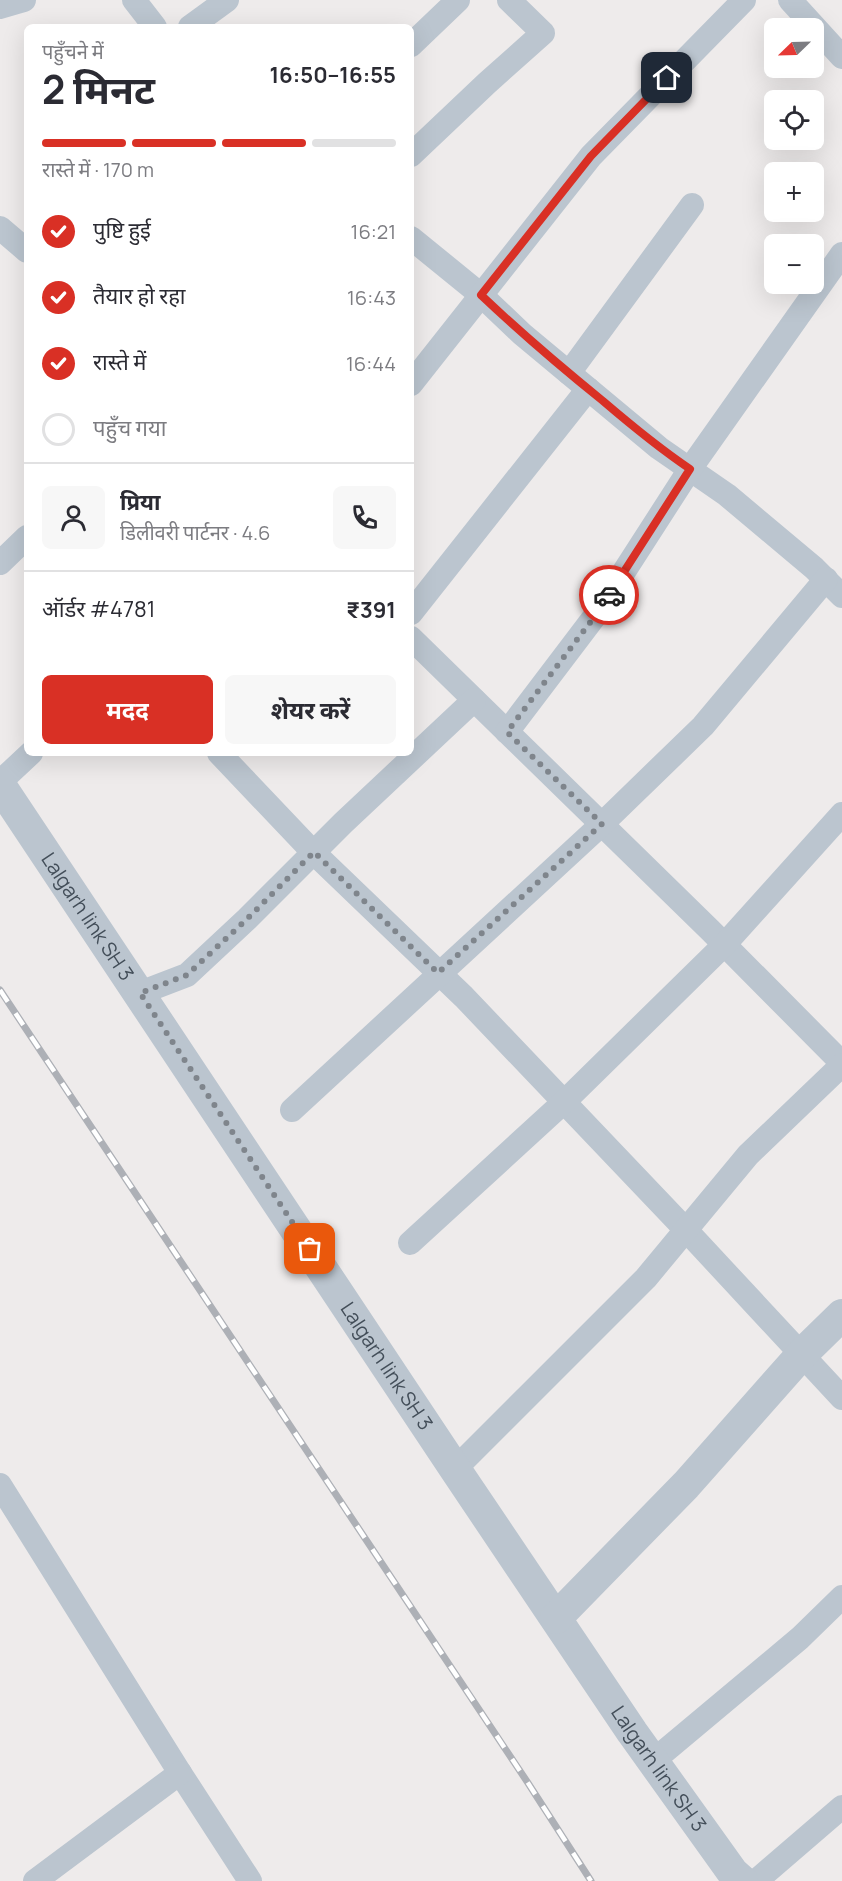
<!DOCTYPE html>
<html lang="hi">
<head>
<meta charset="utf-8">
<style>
	body { margin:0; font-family:Manrope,"Noto Sans Devanagari",sans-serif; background:#f7f7f7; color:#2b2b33; height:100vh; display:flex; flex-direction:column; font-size:22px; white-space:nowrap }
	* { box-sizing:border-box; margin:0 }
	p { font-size:20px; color:#7c7c81 }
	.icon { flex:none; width:33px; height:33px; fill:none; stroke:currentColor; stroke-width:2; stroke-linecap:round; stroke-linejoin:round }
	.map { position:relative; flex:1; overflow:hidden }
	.drawer { position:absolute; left:24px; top:24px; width:390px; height:732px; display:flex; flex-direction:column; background:#fff; border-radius:9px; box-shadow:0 6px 24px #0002 }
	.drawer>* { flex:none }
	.needle { width:39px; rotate:247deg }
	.buttons { position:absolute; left:764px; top:18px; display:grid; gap:12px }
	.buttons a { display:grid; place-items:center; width:60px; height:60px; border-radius:9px; background:#fff; box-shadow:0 6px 24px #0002; font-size:30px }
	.pin { position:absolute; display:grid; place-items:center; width:51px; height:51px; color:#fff; margin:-26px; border-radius:12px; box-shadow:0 3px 9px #0006 }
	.courier { position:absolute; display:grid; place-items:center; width:60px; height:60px; margin:-30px; border:4px solid #d93025; border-radius:50%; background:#fff; color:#222; box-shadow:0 2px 8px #0007 }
	.head em { font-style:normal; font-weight:700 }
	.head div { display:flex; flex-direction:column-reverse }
	.head { display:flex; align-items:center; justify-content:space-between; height:102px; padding:0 18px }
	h1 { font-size:39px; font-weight:700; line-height:45px }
	.bar { display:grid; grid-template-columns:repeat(4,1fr); gap:9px 6px; align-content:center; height:72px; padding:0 18px }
	.bar i { height:8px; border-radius:4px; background:#e1e1e2 }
	.bar .selected { background:#d93025 }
	.bar p { grid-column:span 4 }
	.line { display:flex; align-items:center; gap:15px; padding:0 18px; border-top:2px solid #e1e1e2 }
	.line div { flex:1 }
	.round { display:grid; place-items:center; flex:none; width:63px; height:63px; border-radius:9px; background:#f7f7f7 }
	ol { padding:0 18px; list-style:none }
	li { display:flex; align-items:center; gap:18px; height:66px }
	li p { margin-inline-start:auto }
	li .icon { padding:6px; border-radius:50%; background:#d93025; color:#fff; stroke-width:4 }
	li:last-child { color:#7c7c81 }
	li i { width:33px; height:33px; border:3px solid #e1e1e2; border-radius:50% }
	.cta { display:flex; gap:12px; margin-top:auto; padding:12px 18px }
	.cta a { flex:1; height:69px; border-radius:9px; background:#d93025; color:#fff; font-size:24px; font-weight:700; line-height:69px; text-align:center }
	.cta a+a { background:#f7f7f7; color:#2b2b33 }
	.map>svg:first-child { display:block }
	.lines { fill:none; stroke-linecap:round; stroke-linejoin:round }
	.minor { stroke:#bbc5cf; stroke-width:24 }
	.tertiary { stroke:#bbc5cf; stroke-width:32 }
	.rail-casing { stroke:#adb0b6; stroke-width:7 }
	.rail { stroke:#fff; stroke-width:4.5; stroke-dasharray:14; stroke-linecap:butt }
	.done { stroke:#7f858c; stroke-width:6; stroke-dasharray:0 10.8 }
	.route { stroke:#d93025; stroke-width:8 }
	.labels { text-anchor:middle; stroke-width:5; stroke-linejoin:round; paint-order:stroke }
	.street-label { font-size:20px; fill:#434e59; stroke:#fff }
</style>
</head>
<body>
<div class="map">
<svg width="842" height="1881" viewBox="0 0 842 1881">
	<rect width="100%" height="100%" fill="#eeebeb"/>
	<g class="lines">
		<!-- minor -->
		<g class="minor">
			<polyline points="134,0 155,27"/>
			<polyline points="790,0 842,57"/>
			<polyline points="0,7 24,0"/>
			<polyline points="190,27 227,0"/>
			<polyline points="411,45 458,0"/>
			<polyline points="411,155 487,83 543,33 509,0"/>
			<polyline points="0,228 27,251"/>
			<polyline points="411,238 481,295 522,334 659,448 727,495 814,568 842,596"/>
			<polyline points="569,373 692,205"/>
			<polyline points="411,384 591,156 744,0"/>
			<polyline points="0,563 27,537"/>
			<polyline points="411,613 588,389"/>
			<polyline points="411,638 710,930 842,1063"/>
			<polyline points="507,732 598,612 690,469 842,254"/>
			<polyline points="219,753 313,852 464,997 686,1230 842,1398"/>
			<polyline points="0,782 31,753"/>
			<polyline points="140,993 187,975 247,919 343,823 474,700"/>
			<polyline points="292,1110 602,824 703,726 826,579"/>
			<polyline points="410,1243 564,1102 725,944 842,814"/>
			<polyline points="455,1469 646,1278 748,1155 842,1065"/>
			<polyline points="0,1485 180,1773 250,1881"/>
			<polyline points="653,1761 800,1638 842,1597"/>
			<polyline points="35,1881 180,1773"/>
			<polyline points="756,1881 842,1807"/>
		</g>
		<!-- tertiary -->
		<g class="tertiary">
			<path id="s1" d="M0 785 455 1469 632 1732 733 1873 742 1881"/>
			<polyline points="556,1618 686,1485 802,1354 842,1315"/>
		</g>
		<!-- rail casing -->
		<g class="rail-casing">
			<polyline id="rail" points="0,990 528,1783 591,1881"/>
		</g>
		<!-- rail -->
		<use href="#rail" class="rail"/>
	</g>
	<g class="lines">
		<!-- done -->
		<polyline class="done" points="310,1249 140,993 187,975 247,919 314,852 438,973 602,824 507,732 598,612 609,595"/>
		<!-- route -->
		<path class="route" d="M609 595 690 469C659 448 631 425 603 401 561 367 520 332 481 295L591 156 667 78"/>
	</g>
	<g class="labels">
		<!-- street labels -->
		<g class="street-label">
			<text dy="7" stroke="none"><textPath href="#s1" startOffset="158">Lalgarh link SH 3</textPath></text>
			<text dy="7" stroke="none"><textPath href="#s1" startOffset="698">Lalgarh link SH 3</textPath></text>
			<text dy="7" stroke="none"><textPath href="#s1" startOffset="1184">Lalgarh link SH 3</textPath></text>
		</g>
	</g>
</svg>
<div class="buttons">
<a><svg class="needle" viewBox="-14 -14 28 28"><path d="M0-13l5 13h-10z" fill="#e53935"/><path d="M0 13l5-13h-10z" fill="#7c7c81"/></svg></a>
<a><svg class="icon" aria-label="locate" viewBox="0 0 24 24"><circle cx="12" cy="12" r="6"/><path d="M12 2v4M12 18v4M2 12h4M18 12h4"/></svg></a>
<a>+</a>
<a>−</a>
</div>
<div class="pin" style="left:310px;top:1249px;background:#ea580c"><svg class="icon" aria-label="bag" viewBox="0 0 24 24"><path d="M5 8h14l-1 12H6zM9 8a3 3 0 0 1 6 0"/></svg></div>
<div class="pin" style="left:667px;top:78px;background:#1f2937"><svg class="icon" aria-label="home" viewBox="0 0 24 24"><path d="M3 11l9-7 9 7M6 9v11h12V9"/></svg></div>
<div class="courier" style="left:609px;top:595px"><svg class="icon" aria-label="car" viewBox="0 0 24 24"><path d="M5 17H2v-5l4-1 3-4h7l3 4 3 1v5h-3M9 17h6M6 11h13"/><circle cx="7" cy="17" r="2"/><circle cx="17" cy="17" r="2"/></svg></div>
<section class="drawer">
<div class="head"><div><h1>2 मिनट</h1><p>पहुँचने में</p></div><em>16:50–16:55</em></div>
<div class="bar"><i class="selected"></i><i class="selected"></i><i class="selected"></i><i></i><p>रास्ते में · 170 m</p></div>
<ol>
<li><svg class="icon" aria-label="check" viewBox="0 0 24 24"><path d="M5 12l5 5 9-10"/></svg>पुष्टि हुई<p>16:21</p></li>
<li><svg class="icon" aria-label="check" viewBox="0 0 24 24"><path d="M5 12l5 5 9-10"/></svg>तैयार हो रहा<p>16:43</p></li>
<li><svg class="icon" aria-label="check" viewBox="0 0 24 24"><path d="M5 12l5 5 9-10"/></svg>रास्ते में<p>16:44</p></li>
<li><i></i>पहुँच गया</li>
</ol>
<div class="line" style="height:108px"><a class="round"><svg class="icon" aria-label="person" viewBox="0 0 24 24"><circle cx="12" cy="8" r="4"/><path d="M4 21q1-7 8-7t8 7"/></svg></a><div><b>प्रिया</b><p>डिलीवरी पार्टनर · 4.6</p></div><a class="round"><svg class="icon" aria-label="phone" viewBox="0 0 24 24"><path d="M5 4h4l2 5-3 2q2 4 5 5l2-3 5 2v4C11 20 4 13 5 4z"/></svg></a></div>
<div class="line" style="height:78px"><div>ऑर्डर #4781</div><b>₹391</b></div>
<div class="cta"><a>मदद</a><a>शेयर करें</a></div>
</section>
</div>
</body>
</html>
